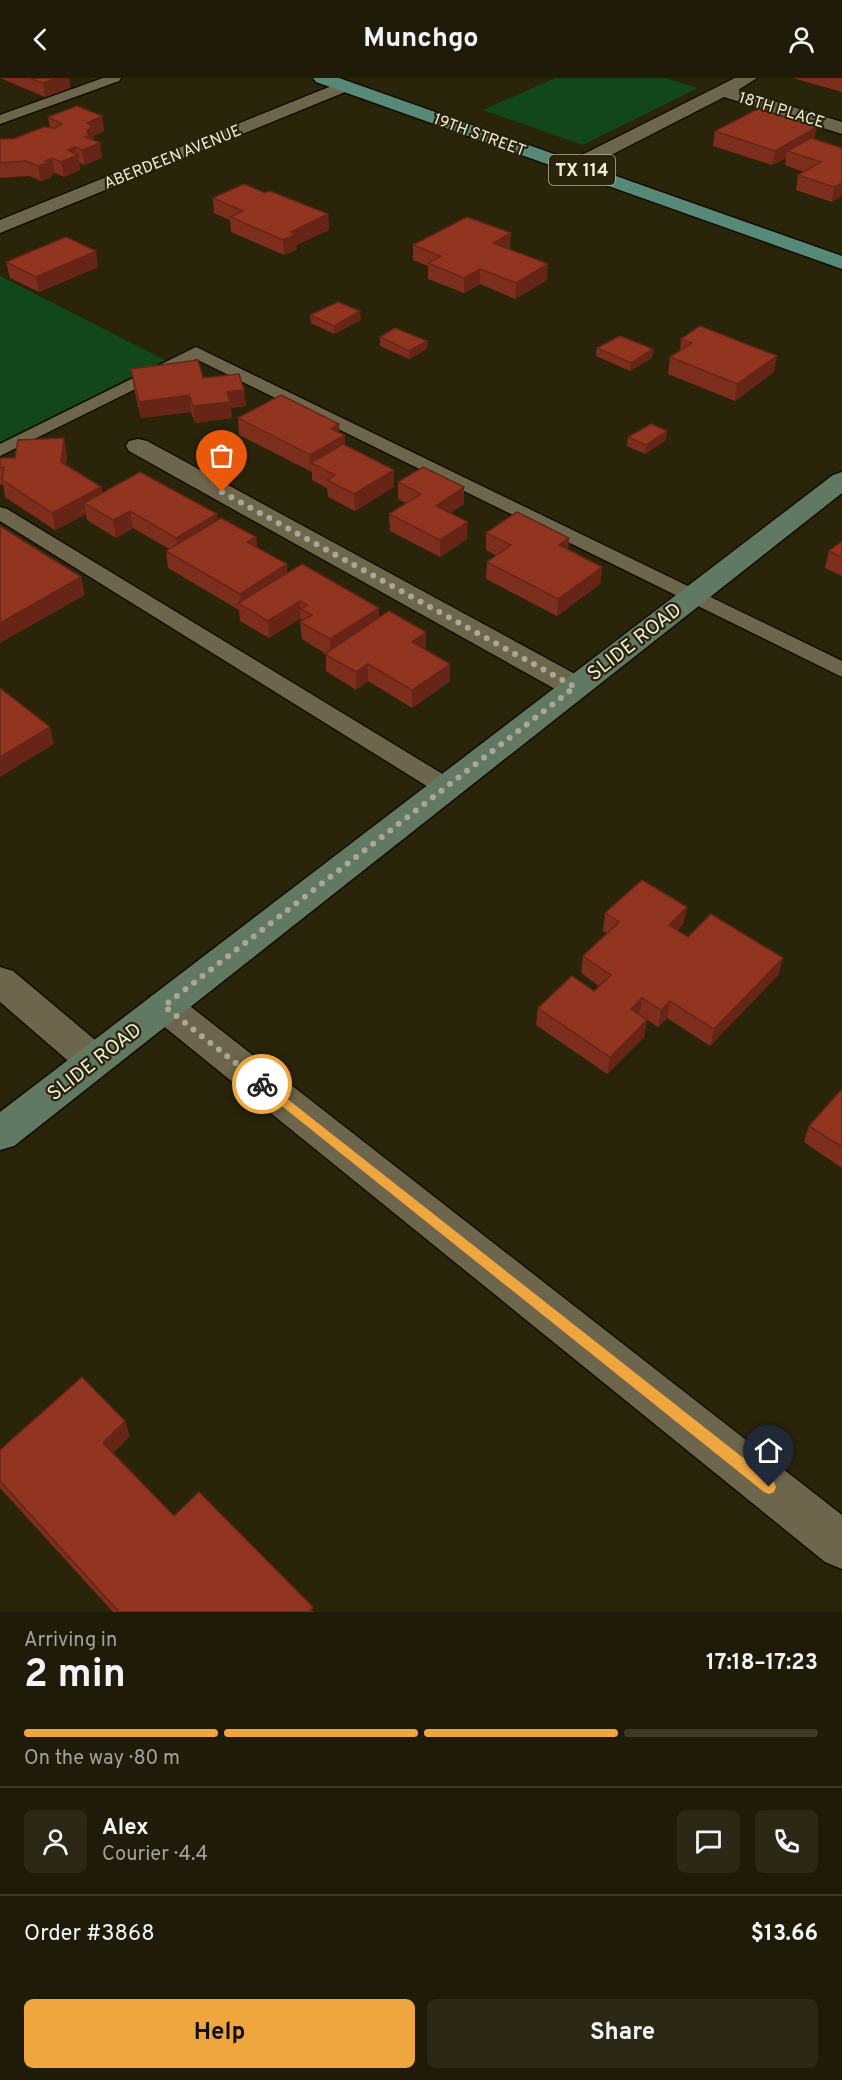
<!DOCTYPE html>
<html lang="en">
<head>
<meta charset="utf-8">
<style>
	body { margin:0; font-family:Overpass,sans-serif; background:#2d2816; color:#f1f3f6; height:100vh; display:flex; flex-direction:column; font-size:22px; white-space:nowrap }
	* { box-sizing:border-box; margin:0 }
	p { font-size:20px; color:#a2a19c }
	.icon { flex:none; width:33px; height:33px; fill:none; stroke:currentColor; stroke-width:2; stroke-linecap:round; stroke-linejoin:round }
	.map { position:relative; height:1534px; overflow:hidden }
	.side { display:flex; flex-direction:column; background:#201b08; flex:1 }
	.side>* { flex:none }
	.pin { position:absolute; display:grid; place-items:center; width:51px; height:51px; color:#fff; margin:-62px -26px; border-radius:50% 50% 50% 0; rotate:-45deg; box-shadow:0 0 6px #0007 }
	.pin .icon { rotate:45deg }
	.courier { position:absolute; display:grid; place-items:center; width:60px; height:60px; margin:-30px; border:4px solid #f0a63f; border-radius:50%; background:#fff; color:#222; box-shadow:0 2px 8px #0007 }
	.summary em { font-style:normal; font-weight:700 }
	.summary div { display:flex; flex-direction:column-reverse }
	.summary { display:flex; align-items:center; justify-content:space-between; height:102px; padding:0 24px }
	h1 { font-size:39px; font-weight:700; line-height:45px }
	.bar { display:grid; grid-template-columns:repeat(4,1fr); gap:9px 6px; align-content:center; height:72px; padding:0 24px }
	.bar i { height:8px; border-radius:4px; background:#3d3929 }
	.bar .selected { background:#f0a63f }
	.bar p { grid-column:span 4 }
	.line { display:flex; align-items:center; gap:15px; padding:0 24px; border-top:2px solid #3d3929 }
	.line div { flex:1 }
	.round { display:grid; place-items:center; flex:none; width:63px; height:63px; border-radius:9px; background:#2d2816 }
	.action { display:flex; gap:12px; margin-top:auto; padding:12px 24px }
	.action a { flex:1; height:69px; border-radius:9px; background:#f0a63f; color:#111; font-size:24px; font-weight:700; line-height:69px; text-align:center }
	.action a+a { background:#2d2816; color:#f1f3f6 }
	header { display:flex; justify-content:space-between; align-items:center; height:78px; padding:0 24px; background:#201b08; font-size:27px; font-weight:700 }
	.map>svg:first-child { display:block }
	.green { fill:#11471a }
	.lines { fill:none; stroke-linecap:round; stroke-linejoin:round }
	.lane-casing { stroke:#130d00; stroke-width:3 }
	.street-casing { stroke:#130d00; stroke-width:3 }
	.secondary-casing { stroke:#130d00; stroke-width:3 }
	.primary-casing { stroke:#130d00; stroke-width:3 }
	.lane { fill:#6d664c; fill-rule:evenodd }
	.street { fill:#6d664c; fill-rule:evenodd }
	.secondary { fill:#617862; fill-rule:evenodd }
	.primary { fill:#568978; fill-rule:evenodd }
	.wall { fill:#7d2e1c }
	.shaded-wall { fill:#662517 }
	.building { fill:#913521; stroke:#662517; stroke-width:1.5 }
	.route { fill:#f0a63f }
	.done { stroke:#aba794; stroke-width:6; stroke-dasharray:0 10.8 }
	.labels { text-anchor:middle; stroke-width:4.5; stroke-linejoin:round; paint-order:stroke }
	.far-street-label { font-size:16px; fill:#f1edde; stroke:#2a240b }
	.shield { fill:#2a240b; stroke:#b5b19f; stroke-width:1.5 }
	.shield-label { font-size:18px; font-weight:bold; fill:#f1edde }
	.street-label { font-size:20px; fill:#f1edde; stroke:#2a240b }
</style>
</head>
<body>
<header><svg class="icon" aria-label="back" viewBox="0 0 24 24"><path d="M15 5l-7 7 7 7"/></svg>Munchgo<svg class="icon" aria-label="person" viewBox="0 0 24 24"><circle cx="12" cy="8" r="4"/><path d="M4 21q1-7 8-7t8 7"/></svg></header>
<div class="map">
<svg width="842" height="1534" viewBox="0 0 842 1534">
	<rect width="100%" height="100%" fill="#2a240b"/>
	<!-- green -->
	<g class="green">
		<polygon points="555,0 665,0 698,10 583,67 483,32"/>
		<polygon points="0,198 165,282 0,364"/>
	</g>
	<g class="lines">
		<!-- lane casing -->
		<g class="lane-casing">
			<g id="lane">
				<polygon points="103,0 121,0 119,3 0,46 0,37"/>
				<polygon points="196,269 842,583 842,599 196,281 0,378 0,366"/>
				<polygon points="0,429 7,431 454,703 458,709 454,715 446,717 438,715 0,443"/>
			</g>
		</g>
		<!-- street casing -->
		<g class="street-casing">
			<g id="street">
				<polygon points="735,0 757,0 738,12 842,44 842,56 724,19 580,93 566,93 563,89 566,85"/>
				<polygon points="344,3 350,4 353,8 350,12 0,155 0,142"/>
				<polygon points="138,361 147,363 586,602 590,609 586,616 575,619 564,616 129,373 126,368 129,363"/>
				<polygon points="0,889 13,893 107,972 113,983 107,994 94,998 81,994 0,924"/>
				<polygon points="164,914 177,918 842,1437 842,1491 825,1484 151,938 146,928 151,918"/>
			</g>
		</g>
		<!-- secondary casing -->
		<g class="secondary-casing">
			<polygon id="secondary" points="842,394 842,415 14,1068 0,1072 0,1034 833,397"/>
		</g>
		<!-- primary casing -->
		<g class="primary-casing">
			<polygon id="primary" points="313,0 339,0 842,178 842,191 316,4"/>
		</g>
		<!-- lane -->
		<use href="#lane" class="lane"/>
		<!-- street -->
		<use href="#street" class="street"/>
		<!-- secondary -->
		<use href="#secondary" class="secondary"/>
		<!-- primary -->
		<use href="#primary" class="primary"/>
	</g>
	<!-- wall -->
	<g class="wall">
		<polygon points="0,0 69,0 70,10 45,19"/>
		<polygon points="793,0 842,0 842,14"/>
		<polygon points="102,38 104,53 93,58 94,63 100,65 102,80 84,87 79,85 80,92 64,99 55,95 52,96 52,99 41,103 29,98 0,100 0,61 13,61 50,50 48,39"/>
		<polygon points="715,53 815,61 842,70 832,124 796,112 798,97 804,94 785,87 786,80 772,87 713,68"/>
		<polygon points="265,115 328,136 329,152 296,167 297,171 284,177 231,154 230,142 214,135 213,120"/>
		<polygon points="413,167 510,171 509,171 547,202 515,221 480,206 464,215 428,201 428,188 413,182"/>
		<polygon points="6,184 98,189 39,214 10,200"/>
		<polygon points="310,237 361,242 334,256 311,245"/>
		<polygon points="380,259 427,271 409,281 380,268"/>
		<polygon points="681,261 774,294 735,323 668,296 670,279 680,273"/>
		<polygon points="597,270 653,271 652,280 630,293 596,278"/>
		<polygon points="131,291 203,300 244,312 246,328 231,330 232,340 195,345 191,334 141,340 133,307"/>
		<polygon points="238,340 339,346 339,355 345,367 394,409 355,433 328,419 327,410 312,402 312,394 239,357"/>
		<polygon points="628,359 666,362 645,376 627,368"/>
		<polygon points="67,377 66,387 101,409 102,415 217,443 256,459 257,469 288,494 379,540 426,572 450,603 412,630 368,603 356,612 326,593 326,576 302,561 300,544 302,543 301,540 269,560 240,543 239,532 168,490 166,473 169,471 133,450 116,460 87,442 86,436 55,452 5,419 3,406 0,407 0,380"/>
		<polygon points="398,404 464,426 450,435 467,461 440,479 390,453 389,436 406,425 398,421"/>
		<polygon points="486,455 569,460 568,472 602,489 600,506 557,538 486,501 487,484 496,477 486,472"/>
		<polygon points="842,463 842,498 825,490 829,473"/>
		<polygon points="687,829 683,846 678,852 688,859 783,880 778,897 710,968 667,940 658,949 647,942 644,959 607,996 536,947 538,930 594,913 599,908 581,895 583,878 607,855 603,853 605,835"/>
		<polygon points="842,1011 842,1090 804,1064 809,1048"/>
		<polygon points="130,1358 113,1375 174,1438 314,1534 113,1534 0,1410 0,1372"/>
	</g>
	<!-- shaded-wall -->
	<g class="shaded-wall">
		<polygon points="57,0 69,0 70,10 45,19 43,5"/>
		<polygon points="102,38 104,53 93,58 94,62 90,66 100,65 102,80 84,87 82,72 87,53 87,45"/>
		<polygon points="817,49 814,64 787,73 786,80 772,87 775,73"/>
		<polygon points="75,69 76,78 78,77 80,92 64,99 61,84 68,72"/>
		<polygon points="52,80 55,95 52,96 52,99 41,103 38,88 45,83"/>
		<polygon points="842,105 842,118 832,124 834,109"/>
		<polygon points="328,136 329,152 296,167 297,171 284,177 283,162 291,154"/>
		<polygon points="511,155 510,171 492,180 493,165"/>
		<polygon points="96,173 98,189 39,214 36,199"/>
		<polygon points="548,186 547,202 515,221 516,205"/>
		<polygon points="480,191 480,206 464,215 464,200"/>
		<polygon points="360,233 361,242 334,256 334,248"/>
		<polygon points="427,263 427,271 409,281 409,273"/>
		<polygon points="653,271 652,280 630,293 631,285"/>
		<polygon points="777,278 774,294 735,323 737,306"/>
		<polygon points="244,312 246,328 231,330 232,340 195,345 193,328 227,314"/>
		<polygon points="189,317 191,334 141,340 139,324"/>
		<polygon points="339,346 340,360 345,357 345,374 311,385 311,394 310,377 331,351"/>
		<polygon points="667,353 666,362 645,376 646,367"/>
		<polygon points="64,360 67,377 64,401 61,384"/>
		<polygon points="394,392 394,409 355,433 354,416"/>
		<polygon points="101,409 104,426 84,425 86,436 55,452 52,435"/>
		<polygon points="464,409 464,426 436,445 436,428"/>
		<polygon points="130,433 133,450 116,460 113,442"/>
		<polygon points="217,436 218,453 179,477 176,460"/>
		<polygon points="468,444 467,461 440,479 440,462"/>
		<polygon points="256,459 257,477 247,464"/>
		<polygon points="569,460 568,477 559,467"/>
		<polygon points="287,486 288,504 241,527 240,516"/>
		<polygon points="602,489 600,506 557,538 558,521"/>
		<polygon points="81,499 85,517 0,565 0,545"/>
		<polygon points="300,523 301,540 269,560 268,543"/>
		<polygon points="379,530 379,547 331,579 330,561"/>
		<polygon points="426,554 426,571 412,564"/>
		<polygon points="368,586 368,603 356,612 356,594"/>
		<polygon points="450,586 450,603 412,630 412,612"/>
		<polygon points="50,649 54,666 0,699 0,679"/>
		<polygon points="687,829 683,846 666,864 669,847"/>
		<polygon points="783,880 778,897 710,968 714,951"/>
		<polygon points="642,920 639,937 631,931"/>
		<polygon points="670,923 667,940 658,949 661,932"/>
		<polygon points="647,942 644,959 607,996 610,979"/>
		<polygon points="125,1343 130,1358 108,1380 103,1365"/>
	</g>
	<!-- building -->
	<g class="building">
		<polygon points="30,0 57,0 43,5"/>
		<polygon points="77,28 102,38 87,45 92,48 87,53 89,58 85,59 100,65 82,72 75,69 68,72 78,77 61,84 52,80 45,83 50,84 38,88 26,83 0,85 0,61 13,61 44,49 55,50 62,46 48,39"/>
		<polygon points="758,31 817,49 775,73 715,53"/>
		<polygon points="811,60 842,70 842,105 834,109 798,97 821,84 787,73"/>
		<polygon points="244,106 265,115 270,113 328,136 291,154 296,156 283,162 230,139 243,133 213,120"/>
		<polygon points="467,139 511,155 493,165 548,186 516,205 480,191 464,200 428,185 441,178 413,167"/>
		<polygon points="66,159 96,173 36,199 6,184"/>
		<polygon points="338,224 360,233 334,248 310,237"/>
		<polygon points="700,248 777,278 737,306 670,279 692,265 681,261"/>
		<polygon points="395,250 427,263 409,273 380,259"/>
		<polygon points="620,258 653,271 631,285 597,270"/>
		<polygon points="198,282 203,300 239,296 244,312 227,314 230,324 193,328 189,317 139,324 131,291"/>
		<polygon points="281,317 339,346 331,351 345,357 310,377 238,340"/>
		<polygon points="651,346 667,353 646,367 628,359"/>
		<polygon points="64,360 61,384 101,409 52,435 2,402 4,389 0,390 0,380 15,380 18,362"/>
		<polygon points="343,366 394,392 354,416 327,402 335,397 311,385"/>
		<polygon points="423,389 464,409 436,428 468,444 440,462 389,436 421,416 398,404"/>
		<polygon points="140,394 217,436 176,460 130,433 113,442 84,425"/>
		<polygon points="517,434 569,460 559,467 602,489 558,521 487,484 511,467 486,455"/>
		<polygon points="221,440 256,459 247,464 287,486 240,516 166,473"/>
		<polygon points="0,448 81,499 0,545"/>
		<polygon points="842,463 842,479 829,473"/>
		<polygon points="302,486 379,530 330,561 300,544 312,537 301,531 307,527 300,523 268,543 238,525"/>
		<polygon points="389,533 426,554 412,564 450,586 412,612 368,586 356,594 325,576"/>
		<polygon points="0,610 50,649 0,679"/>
		<polygon points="642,802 687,829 669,847 688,859 711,836 783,880 714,951 670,923 661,932 642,920 631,931 647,942 610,979 538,930 572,898 594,913 611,897 583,878 619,844 605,835"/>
		<polygon points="842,1011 842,1069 809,1048"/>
		<polygon points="82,1299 125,1343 103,1365 174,1438 199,1414 313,1529 309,1534 119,1534 0,1403 0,1372"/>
	</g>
	<!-- route -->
	<polygon class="route" points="262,1001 774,1404 776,1409 774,1414 769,1416 764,1414 258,1009 258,1003"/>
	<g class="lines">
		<!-- done -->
		<polyline class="done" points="222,414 575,609 164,928 262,1006"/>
	</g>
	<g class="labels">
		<!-- far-street labels -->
		<g class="far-street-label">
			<text transform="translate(782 31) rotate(17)" y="6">18TH PLACE</text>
			<text transform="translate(480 56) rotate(20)" y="6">19TH STREET</text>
			<text transform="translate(172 78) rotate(-22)" y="6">ABERDEEN AVENUE</text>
		</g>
		<!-- shield labels -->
		<rect class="shield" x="549" y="77" width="66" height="30" rx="4.5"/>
		<g class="shield-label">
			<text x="582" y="98">TX 114</text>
		</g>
		<!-- street labels -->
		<g class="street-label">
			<text transform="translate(634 563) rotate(-38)" y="7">SLIDE ROAD</text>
			<text transform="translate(94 983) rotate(-38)" y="7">SLIDE ROAD</text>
		</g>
	</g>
</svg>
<div class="pin" style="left:222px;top:414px;background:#ea580c"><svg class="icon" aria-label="bag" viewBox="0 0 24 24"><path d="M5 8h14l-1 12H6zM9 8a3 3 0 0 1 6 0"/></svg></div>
<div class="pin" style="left:769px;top:1409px;background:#1f2937"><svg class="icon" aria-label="home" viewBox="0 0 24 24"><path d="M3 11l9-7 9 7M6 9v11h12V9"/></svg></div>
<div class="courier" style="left:262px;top:1006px"><svg class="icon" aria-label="bike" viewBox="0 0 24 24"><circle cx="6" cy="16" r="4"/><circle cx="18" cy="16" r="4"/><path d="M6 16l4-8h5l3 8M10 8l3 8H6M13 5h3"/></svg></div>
</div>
<section class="side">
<div class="summary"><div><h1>2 min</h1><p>Arriving in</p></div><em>17:18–17:23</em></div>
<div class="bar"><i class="selected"></i><i class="selected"></i><i class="selected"></i><i></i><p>On the way · 80 m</p></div>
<div class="line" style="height:108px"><a class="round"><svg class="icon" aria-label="person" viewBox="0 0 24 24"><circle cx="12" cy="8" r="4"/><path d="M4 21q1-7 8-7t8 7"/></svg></a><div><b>Alex</b><p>Courier · 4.4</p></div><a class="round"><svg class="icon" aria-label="chat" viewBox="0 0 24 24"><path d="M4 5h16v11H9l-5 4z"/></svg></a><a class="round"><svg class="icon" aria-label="phone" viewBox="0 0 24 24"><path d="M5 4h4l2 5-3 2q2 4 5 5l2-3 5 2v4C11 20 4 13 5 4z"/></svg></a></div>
<div class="line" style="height:78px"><div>Order #3868</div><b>$13.66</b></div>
<div class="action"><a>Help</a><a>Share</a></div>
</section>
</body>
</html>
